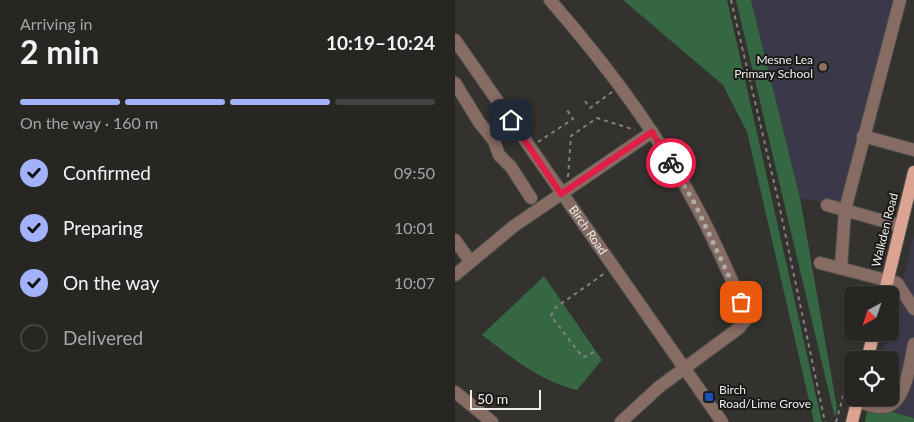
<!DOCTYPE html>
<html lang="en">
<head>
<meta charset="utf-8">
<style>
	body { margin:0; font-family:Lato,sans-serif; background:#333230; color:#f1f3f6; height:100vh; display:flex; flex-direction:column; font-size:19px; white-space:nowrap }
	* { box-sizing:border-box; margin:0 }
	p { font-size:16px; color:#a4a5a6 }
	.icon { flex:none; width:28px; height:28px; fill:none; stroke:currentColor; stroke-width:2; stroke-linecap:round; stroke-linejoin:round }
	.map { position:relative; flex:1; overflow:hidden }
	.side { display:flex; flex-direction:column; background:#272623; width:455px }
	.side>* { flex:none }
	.needle { width:32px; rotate:220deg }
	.controls { position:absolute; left:389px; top:286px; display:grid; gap:10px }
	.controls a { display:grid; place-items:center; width:55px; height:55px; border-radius:8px; background:#272623; box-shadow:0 1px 4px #0004,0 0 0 1px #434341; font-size:25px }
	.scale { position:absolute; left:15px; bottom:12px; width:71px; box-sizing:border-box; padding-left:5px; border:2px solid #efedeb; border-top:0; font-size:14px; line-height:18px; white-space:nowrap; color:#efedeb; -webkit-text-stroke:4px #1b1a19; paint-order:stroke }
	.pin { position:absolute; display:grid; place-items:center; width:42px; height:42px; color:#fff; margin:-21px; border-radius:10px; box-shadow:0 2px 8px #0006 }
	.courier { position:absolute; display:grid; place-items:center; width:50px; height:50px; margin:-25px; border:4px solid #e11d48; border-radius:50%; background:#fff; color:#222; box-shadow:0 1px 6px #0007 }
	.overview em { font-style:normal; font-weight:700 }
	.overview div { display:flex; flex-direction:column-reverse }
	.overview { display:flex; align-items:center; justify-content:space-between; height:85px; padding:0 20px }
	h1 { font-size:32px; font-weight:700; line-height:38px }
	.bar { display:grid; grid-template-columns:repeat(4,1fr); gap:8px 5px; align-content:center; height:60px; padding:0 20px }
	.bar i { height:6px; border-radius:4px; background:#434341 }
	.bar .on { background:#a2b2fd }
	.bar p { grid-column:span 4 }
	ol { padding:0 20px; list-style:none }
	li { display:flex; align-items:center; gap:15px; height:55px }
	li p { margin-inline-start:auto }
	li .icon { padding:5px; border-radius:50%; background:#a2b2fd; color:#111; stroke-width:4 }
	li:last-child { color:#a4a5a6 }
	li i { width:28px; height:28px; border:2px solid #434341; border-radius:50% }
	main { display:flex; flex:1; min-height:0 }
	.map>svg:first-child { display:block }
	.education { fill:#3a3849 }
	.green { fill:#356743 }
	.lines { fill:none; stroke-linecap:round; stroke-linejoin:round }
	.minor-casing { stroke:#52504d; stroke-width:14 }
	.major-casing { stroke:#52504d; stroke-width:14 }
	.path { stroke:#83817f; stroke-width:2; stroke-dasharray:4 4; stroke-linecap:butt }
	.minor { stroke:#876c63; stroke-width:12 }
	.major { stroke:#daa392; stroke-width:12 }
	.done { stroke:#aeaca9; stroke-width:5; stroke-dasharray:0 9 }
	.route { stroke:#e11d48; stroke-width:6 }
	.education-dot { fill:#8d6e63; stroke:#1b1a19; stroke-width:2 }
	.transit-dot { fill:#1a4fb4; stroke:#1b1a19; stroke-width:2 }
	.labels { text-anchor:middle; stroke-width:4; stroke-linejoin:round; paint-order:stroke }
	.poi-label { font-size:12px; fill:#efedeb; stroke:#1b1a19; text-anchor:end }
	.street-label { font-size:12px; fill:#efedeb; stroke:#1b1a19 }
</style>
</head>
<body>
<main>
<section class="side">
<div class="overview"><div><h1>2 min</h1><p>Arriving in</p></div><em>10:19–10:24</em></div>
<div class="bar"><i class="on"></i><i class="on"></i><i class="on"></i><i></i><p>On the way · 160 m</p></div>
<ol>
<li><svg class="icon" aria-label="check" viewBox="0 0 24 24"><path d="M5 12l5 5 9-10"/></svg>Confirmed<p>09:50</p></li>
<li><svg class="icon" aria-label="check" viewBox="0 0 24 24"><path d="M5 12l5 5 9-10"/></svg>Preparing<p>10:01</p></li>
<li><svg class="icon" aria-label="check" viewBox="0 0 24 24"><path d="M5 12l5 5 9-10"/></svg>On the way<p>10:07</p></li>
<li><i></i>Delivered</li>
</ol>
</section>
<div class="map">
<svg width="459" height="422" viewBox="0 0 459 422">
	<rect width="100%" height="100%" fill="#34322f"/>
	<!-- education -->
	<g class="education">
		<polygon points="296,0 440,0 387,206 345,198"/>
		<polygon points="459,234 459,418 434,411 412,411 416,398 435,398 435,360 426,360 433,333 435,332"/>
	</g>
	<!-- green -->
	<g class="green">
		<polygon points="168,0 272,0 367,422 359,422 292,132 268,85"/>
		<polygon points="281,0 296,0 345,198 382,408 380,418"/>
		<path d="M89 276 147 360 122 390C86 382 56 357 27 335Z"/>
		<polygon points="412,411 434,411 459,418 459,422 410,422"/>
	</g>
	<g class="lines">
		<!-- minor casing -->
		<g class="minor-casing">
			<g id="minor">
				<path d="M95 0C150 63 201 130 240 204 260 240 276 279 293 317L284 328 204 387 166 422"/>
				<path id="s1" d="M0 40 267 422"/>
				<polyline points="0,83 24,122 39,141 44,155 56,167 76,198"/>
				<polyline points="408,136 459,150"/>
				<polyline points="372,205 446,226"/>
				<polyline points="0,240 15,261"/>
				<polyline points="365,263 442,283 459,309"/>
				<polyline points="386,268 390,210 445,0"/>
				<polyline points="0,275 59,226 197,132"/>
				<polyline points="0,392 37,422"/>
				<path d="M402 401C410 404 420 408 429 407 451 405 455 362 459 344"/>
			</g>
		</g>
		<!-- major casing -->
		<g class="major-casing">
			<g id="major">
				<polyline points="429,295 459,172"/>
				<polyline points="412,360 419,332"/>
				<polyline points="397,422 403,398"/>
			</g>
		</g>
		<!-- path -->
		<g class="path">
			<polyline points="276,0 322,195 370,422"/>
			<polyline points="130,101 135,108 157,92"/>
			<polyline points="83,142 118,119 112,110"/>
			<polyline points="113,177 116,136 142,118 180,130"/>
			<polyline points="139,352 129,357 126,355 96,316 100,308 150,273"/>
			<polyline points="381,422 393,378 398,379"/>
		</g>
		<!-- minor -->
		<use href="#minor" class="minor"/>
		<!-- major -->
		<use href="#major" class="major"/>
	</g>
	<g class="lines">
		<!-- done -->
		<polyline class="done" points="216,163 240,204 286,302"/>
		<!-- route -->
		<polyline class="route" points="56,120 106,194 197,132 216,163"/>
	</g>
	<!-- markers -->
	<circle class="education-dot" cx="368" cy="67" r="5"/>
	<rect class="transit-dot" x="249" y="392" width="10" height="10" rx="2.5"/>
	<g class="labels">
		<!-- poi labels -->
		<g class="poi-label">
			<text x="358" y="64">Mesne Lea<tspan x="358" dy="14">Primary School</tspan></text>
			<text x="264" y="394" text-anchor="start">Birch<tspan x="264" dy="14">Road/Lime Grove</tspan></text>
		</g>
		<!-- street labels -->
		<g class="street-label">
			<text transform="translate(430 230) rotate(-76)" y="4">Walkden Road</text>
			<text dy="4" stroke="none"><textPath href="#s1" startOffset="232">Birch Road</textPath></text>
		</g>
	</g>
</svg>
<div class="controls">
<a><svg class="needle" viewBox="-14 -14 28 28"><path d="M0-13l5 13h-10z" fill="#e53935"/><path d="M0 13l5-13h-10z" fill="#a4a5a6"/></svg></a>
<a><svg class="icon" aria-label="locate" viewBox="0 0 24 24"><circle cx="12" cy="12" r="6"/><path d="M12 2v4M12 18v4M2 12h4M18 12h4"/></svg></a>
</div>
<div class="scale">50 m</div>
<div class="pin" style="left:286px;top:302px;background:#ea580c"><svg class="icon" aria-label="bag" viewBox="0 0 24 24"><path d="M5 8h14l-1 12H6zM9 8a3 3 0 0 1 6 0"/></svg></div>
<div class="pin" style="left:56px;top:120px;background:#1f2937"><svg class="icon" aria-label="home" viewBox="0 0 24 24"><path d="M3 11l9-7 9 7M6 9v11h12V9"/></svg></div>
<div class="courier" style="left:216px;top:163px"><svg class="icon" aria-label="bike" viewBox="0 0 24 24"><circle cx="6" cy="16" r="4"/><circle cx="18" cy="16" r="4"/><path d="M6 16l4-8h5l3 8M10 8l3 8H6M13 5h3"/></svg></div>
</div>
</main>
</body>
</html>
